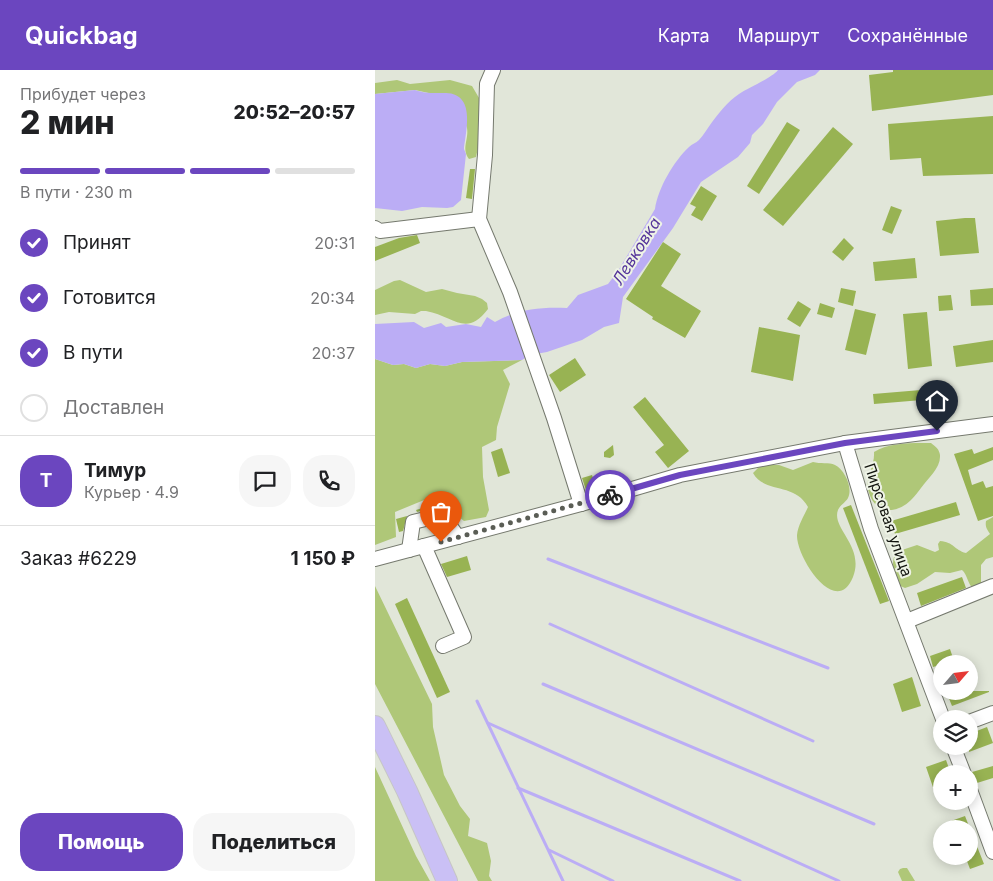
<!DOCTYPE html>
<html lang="ru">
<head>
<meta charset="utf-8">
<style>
	body { margin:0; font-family:Inter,sans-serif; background:#f6f6f6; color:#202124; height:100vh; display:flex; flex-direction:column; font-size:19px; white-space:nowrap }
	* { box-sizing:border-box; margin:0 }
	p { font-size:16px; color:#757577 }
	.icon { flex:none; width:28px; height:28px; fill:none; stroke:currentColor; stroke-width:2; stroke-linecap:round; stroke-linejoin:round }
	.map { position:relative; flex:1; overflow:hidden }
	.details { display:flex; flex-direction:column; background:#fff; width:375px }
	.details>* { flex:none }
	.needle { width:32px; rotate:62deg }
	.tools { position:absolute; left:558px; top:585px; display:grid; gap:10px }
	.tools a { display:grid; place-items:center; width:45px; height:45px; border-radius:50%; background:#fff; box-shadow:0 2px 12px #0003; font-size:25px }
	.pin { position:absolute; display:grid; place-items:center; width:42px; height:42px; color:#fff; margin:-51px -21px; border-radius:50% 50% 50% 0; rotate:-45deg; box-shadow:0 0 5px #0007 }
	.pin .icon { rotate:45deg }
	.courier { position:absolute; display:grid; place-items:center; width:50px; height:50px; margin:-25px; border:4px solid #6b46bf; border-radius:50%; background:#fff; color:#222; box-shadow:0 1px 6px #0007 }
	.head em { font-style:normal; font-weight:800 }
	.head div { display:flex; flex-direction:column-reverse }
	.head { display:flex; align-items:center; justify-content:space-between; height:85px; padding:0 20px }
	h1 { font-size:32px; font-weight:800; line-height:38px }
	.bar { display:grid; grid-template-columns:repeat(4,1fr); gap:8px 5px; align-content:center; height:60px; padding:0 20px }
	.bar i { height:6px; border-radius:4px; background:#e0e0e0 }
	.bar .selected { background:#6b46bf }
	.bar p { grid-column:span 4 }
	.line { display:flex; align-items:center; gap:12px; padding:0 20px; border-top:1px solid #e0e0e0 }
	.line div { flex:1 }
	.round { display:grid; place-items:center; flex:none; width:52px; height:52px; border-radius:20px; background:#f6f6f6 }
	ol { padding:0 20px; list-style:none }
	li { display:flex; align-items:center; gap:15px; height:55px }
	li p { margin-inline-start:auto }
	li .icon { padding:5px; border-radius:50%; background:#6b46bf; color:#fff; stroke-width:4 }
	li:last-child { color:#757577 }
	li i { width:28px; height:28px; border:2px solid #e0e0e0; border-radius:50% }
	.action { display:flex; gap:10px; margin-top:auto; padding:10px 20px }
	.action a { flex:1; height:58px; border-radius:20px; background:#6b46bf; color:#fff; font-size:20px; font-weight:800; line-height:58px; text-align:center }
	.action a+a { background:#f6f6f6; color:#202124 }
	header { display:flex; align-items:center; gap:30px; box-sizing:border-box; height:70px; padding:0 25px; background:#6b46bf; color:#fff }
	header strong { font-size:24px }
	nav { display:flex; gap:28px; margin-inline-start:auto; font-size:18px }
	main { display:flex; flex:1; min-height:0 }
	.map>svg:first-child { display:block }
	.green { fill:#afc778 }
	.water { fill:#bbadf5 }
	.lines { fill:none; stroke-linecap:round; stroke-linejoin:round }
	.stream { stroke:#bbadf5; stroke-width:3 }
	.building { fill:#98b353 }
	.minor-casing { stroke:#75796e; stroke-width:16 }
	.highway-casing { stroke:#c6c6c5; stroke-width:22 }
	.minor { stroke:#fff; stroke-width:14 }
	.highway { stroke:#cac0f5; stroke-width:20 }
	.done { stroke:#5a5d55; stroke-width:5; stroke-dasharray:0 9 }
	.route { stroke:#6b46bf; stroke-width:6 }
	.labels { text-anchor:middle; stroke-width:4; stroke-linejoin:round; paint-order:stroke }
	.street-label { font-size:15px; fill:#11130e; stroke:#eef3e6 }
	.water-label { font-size:16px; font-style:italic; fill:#54349a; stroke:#eef3e6 }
</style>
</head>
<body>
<header>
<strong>Quickbag</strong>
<nav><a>Карта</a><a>Маршрут</a><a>Сохранённые</a></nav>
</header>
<main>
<section class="details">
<div class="head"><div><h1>2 мин</h1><p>Прибудет через</p></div><em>20:52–20:57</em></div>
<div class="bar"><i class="selected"></i><i class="selected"></i><i class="selected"></i><i></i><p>В пути · 230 m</p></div>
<ol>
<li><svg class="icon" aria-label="check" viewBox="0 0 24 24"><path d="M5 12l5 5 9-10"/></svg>Принят<p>20:31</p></li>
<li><svg class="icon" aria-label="check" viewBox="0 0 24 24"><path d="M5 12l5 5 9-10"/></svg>Готовится<p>20:34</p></li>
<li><svg class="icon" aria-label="check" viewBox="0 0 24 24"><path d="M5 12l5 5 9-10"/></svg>В пути<p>20:37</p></li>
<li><i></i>Доставлен</li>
</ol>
<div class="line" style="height:90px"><b class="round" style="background:#6b46bf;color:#fff">Т</b><div><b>Тимур</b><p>Курьер · 4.9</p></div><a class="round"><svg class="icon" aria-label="chat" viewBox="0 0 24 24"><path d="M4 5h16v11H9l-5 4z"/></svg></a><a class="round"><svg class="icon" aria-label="phone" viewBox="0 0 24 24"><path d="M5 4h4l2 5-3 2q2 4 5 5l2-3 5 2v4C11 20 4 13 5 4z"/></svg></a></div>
<div class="line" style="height:65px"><div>Заказ #6229</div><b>1 150 ₽</b></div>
<div class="action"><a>Помощь</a><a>Поделиться</a></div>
</section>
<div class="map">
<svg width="618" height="811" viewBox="0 0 618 811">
	<rect width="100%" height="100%" fill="#e1e6d9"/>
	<!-- green -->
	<g class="green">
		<path d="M22 10 35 14 75 10 97 16 107 33V59L101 87 94 89C86 78 94 70 92 58 90 49 77 32 71 23L58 24 40 20 0 24V13Z"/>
		<path d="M25 210 51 222 67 219 82 223 100 226 107 229 112 233 113 239C91 268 79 246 51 241H46L40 244 14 242 0 245V220L19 211Z"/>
		<polygon points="0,289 18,295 29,294 41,298 55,294 70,296 87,292 147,290 128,300 135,314 122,357 121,370 107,377 108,407 114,440 111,447 89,451 79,443 75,429 54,428 20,442 21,467 0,475"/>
		<path d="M556 373C561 377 564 379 565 385 566 398 553 408 546 418 543 422 540 426 536 430 522 444 501 445 494 423 489 408 500 397 499 382 515 372 538 373 556 373Z"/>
		<path d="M438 392C445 394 454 392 460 395 470 400 478 418 473 428 471 432 465 435 463 440 456 458 490 476 478 507 461 549 421 487 422 465 423 455 429 446 433 437 420 412 390 424 378 403L383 398 389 395H404L418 400Z"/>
		<path d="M618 447V487L611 489 606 495V517L599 519C592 514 593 505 587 500L575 503 560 502 542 514 530 518 523 515C519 504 515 494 521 482L542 475 560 482 564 480 563 474 565 471C579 472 579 480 591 483L615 464C612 459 610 457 611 451Z"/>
		<polygon points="0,516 57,634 58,657 69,705 85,736 95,749 93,766 112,773 116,791 114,806 117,811 103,811 0,614"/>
		<polygon points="0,697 41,786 55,811 0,811"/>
		<polygon points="528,798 532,798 540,811 527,811 523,802 525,799"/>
	</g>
	<!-- water -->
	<g class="water">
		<path d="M403 0H445L440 5 422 12 402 32 388 54 377 65 375 73 363 87 326 112 298 158 248 227 244 253 229 257 207 270 172 282 155 285 147 290 87 292 70 296 55 294 41 298 29 294 18 295 0 289V254L39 252 49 258 66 253 71 257 91 254 106 257 112 247 120 252C144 239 164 237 192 238L203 225 233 214 243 201 280 139C283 118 299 91 314 77 317 74 321 73 324 70 328 66 332 59 335 55 343 44 353 31 364 24 374 17 397 8 403 0Z"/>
		<path d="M40 20C52 24 59 23 71 23 101 24 91 61 89 79L91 84 86 130 78 137 72 138 47 137 27 141 0 138V24Z"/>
	</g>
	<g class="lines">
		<!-- stream -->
		<g class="stream">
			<polyline points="173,489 453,598"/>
			<polyline points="175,554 438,671"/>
			<polyline points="168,614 499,754"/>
			<polyline points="102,631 188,811"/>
			<polyline points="113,653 464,811"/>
			<polyline points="143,718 365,811"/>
			<polyline points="174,780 238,811"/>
		</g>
	</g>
	<!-- building -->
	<g class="building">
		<polygon points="518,0 618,0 618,25 497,41 494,5 518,2"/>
		<polygon points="618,46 618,104 548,106 546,88 515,90 513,54"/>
		<polygon points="412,52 425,60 384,124 372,116"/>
		<polygon points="458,57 478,74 408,156 388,140"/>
		<polygon points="95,99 100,99 97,129 91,128"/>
		<polygon points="326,116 342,126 327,151 316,145 321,137 315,134"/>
		<polygon points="516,136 527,140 517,164 507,160"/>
		<polygon points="590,148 600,148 604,183 565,186 561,151"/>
		<polygon points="42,165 45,173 0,191 0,177 24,168"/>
		<polygon points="469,168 479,178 468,191 457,182"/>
		<polygon points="288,172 306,184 286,216 326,241 310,268 277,249 278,247 251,229"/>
		<polygon points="540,188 542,208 500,211 498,192"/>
		<polygon points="466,218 481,221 478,236 463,232"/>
		<polygon points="618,218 618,235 596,236 595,220"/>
		<polygon points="576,225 578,240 564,241 563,226"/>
		<polygon points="423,231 436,239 425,257 412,249"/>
		<polygon points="445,233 460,238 457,248 442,244"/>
		<polygon points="480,239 501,244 491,285 470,280"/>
		<polygon points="552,242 557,296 533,299 528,244"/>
		<polygon points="384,257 425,265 418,311 376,302"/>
		<polygon points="618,270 618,292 581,297 578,276"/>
		<polygon points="200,288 211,305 185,322 174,305"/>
		<polygon points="546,320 547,330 499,334 498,324"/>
		<polygon points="270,327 314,381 293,398 280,382 289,375 258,337"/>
		<polygon points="238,375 239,385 235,388 229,387 229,382"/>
		<polygon points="618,377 618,390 593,400 597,415 608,411 611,418 618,416 618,446 603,451 579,384 597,379 599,384"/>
		<polygon points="127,378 135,403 123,407 116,382"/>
		<polygon points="217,405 222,420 212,423 207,408"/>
		<polygon points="581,432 585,445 520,464 516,451"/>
		<polygon points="57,435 58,438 42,442 41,440"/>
		<polygon points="476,435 514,531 505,534 468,438"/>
		<polygon points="32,446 28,461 24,462 21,449"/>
		<polygon points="92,486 96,500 72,507 66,494"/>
		<polygon points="587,507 591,518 546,536 542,523"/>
		<polygon points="32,528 75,622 62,628 20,534"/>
		<polygon points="575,579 579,591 558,597 555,586"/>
		<polygon points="537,607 546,636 527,642 518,614"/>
		<polygon points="571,621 614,621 614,622 577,636"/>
		<polygon points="612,657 618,673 594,682 594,664"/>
		<polygon points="571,690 576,704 566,704 566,721 560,723 551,697"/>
		<polygon points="618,696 618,708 602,713 599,710 597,702"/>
		<polygon points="590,746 609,794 595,799 590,786 594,786 594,759 579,759 576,751"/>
	</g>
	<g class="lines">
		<!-- minor casing -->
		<g class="minor-casing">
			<g id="minor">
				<polyline points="118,0 112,14 110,85 104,149 135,222 179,348 206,434"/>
				<polyline points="0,158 5,161 104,149"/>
				<polyline points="470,373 496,459 568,649"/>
				<polyline points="49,476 89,567 68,576"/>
				<polyline points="34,480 38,452 67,445 83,467"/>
				<polyline points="0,489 206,434 305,405 470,373 618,354"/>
				<polyline points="532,551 618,516"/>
				<polyline points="594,652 618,643"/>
				<polyline points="578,676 589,704"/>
				<polyline points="594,717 618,782"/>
			</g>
		</g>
		<!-- highway casing -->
		<g class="highway-casing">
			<polyline id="highway" points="0,656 32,721 72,811"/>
		</g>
		<!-- minor -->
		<use href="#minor" class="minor"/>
		<!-- highway -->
		<use href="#highway" class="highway"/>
	</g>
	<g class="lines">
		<!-- done -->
		<polyline class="done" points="66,472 235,425"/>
		<!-- route -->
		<polyline class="route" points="235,425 305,405 470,373 562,361"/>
	</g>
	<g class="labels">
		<!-- street labels -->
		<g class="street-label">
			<text transform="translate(513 450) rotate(71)" y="5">Пирсовая улица</text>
		</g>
		<!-- water labels -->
		<g class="water-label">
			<text transform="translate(261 181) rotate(-58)" y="6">Левковка</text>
		</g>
	</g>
</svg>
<div class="tools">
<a><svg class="needle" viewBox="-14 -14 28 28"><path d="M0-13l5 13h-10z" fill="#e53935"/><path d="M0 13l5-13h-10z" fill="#757577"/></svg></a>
<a><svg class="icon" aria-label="layers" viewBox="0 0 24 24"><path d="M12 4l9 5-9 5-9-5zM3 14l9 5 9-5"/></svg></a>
<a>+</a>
<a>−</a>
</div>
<div class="pin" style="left:66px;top:472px;background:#ea580c"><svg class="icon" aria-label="bag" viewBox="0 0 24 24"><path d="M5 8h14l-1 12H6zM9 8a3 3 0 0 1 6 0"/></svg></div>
<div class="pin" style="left:562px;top:361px;background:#1f2937"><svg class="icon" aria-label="home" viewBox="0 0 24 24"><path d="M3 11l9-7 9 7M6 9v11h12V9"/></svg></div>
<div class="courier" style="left:235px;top:425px"><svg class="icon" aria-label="bike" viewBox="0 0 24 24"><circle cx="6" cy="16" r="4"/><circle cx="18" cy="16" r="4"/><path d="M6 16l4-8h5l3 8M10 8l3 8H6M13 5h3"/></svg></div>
</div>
</main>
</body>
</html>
